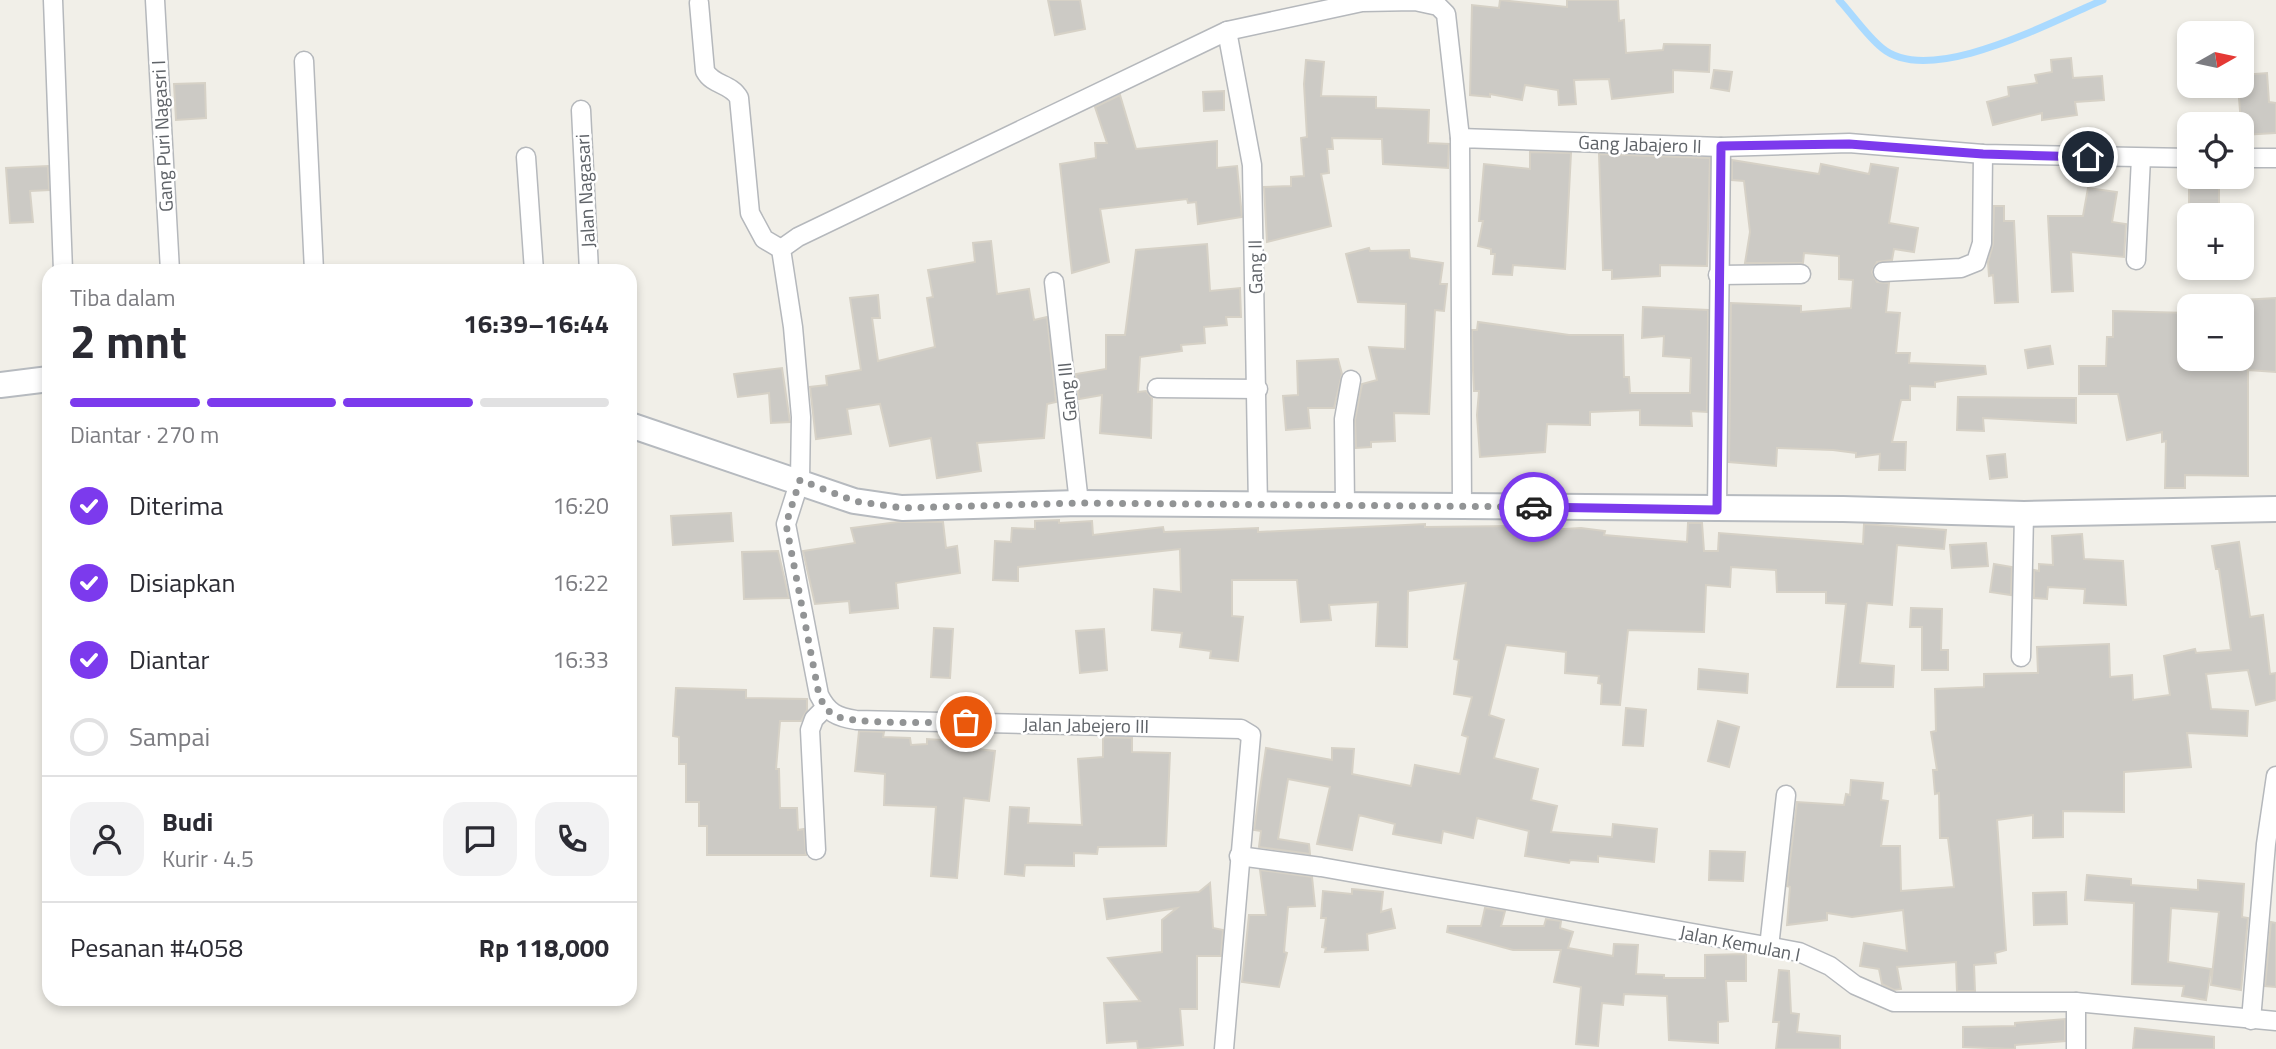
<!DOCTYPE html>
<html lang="id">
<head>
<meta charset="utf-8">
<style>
	body { margin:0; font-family:"Titillium Web",sans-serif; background:#f2f2f3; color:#2b2b33; height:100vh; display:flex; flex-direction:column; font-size:26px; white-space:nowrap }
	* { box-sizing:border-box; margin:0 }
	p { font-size:23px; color:#7c7c81 }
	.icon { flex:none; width:38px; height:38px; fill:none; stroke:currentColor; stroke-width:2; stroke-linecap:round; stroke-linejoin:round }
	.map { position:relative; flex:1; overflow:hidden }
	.panel { position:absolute; left:42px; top:264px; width:595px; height:742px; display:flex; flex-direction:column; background:#fff; border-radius:21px; box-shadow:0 4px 10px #0003 }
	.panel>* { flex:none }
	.needle { width:46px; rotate:81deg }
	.controls { position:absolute; left:2177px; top:21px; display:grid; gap:14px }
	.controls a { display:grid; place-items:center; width:77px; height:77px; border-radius:14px; background:#fff; box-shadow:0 4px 10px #0003; font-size:35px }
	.pin { position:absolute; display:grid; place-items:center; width:60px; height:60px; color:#fff; margin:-30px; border:4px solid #fff; border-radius:50%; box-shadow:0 2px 7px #0007 }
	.courier { position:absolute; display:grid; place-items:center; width:70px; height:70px; margin:-35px; border:5px solid #7c3aed; border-radius:50%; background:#fff; color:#222; box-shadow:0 2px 9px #0007 }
	.head em { font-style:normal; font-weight:700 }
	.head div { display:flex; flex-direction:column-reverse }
	.head { display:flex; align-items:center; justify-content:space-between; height:119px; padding:0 28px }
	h1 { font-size:46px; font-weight:700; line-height:52px }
	.bar { display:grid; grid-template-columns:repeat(4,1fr); gap:10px 7px; align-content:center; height:84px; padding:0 28px }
	.bar i { height:9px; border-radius:5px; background:#e1e1e2 }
	.bar .current { background:#7c3aed }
	.bar p { grid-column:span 4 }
	.line { display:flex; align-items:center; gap:18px; padding:0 28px; border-top:2px solid #e1e1e2 }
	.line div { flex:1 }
	.round { display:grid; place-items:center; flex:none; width:74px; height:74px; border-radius:21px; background:#f2f2f3 }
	ol { padding:0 28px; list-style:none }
	li { display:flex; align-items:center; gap:21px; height:77px }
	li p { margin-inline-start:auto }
	li .icon { padding:7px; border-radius:50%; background:#7c3aed; color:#fff; stroke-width:4 }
	li:last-child { color:#7c7c81 }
	li i { width:38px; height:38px; border:4px solid #e1e1e2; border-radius:50% }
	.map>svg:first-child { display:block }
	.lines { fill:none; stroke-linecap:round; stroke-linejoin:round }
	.stream { stroke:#aadaff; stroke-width:7 }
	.building { fill:#cccac5; stroke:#d6d1c6; stroke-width:2 }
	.street-casing { stroke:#b5b8bc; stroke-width:21 }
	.secondary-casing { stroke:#b6babf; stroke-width:28 }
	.street { stroke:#fff; stroke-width:18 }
	.secondary { stroke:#fff; stroke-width:24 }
	.done { stroke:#929495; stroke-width:7; stroke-dasharray:0 12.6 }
	.route { stroke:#7c3aed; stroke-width:9 }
	.labels { text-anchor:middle; stroke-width:5; stroke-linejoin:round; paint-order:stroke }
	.street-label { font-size:19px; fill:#5f6368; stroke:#fff }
</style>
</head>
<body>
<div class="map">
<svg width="2276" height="1049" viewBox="0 0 2276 1049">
	<rect width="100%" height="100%" fill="#f1efe8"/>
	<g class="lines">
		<!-- stream -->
		<path class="stream" d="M1839 0C1853 15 1866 35 1882 48 1930 88 2052 21 2103 0"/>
	</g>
	<!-- building -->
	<g class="building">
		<polygon points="1048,0 1080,0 1085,29 1055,35"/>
		<polygon points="1500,0 1567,7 1567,0 1618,0 1619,21 1624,20 1626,53 1663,50 1664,44 1710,45 1709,72 1673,70 1673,92 1612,99 1609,79 1574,80 1576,104 1559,105 1558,90 1525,85 1522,100 1490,94 1490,97 1470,95 1472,5 1499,8"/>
		<polygon points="2071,58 2073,78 2102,76 2104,100 2075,102 2077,115 2042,120 2042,113 1993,125 1987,102 2009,96 2008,87 2037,83 2035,75 2052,72 2051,60"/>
		<polygon points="1306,60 1324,62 1321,96 1376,97 1376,108 1429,110 1428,143 1449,144 1448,168 1383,164 1382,139 1332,138 1333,149 1327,149 1329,173 1321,174 1331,226 1267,242 1264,187 1291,186 1291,177 1304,176 1301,138 1307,137 1304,84"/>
		<polygon points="1714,70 1732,72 1729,91 1711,88"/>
		<polygon points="2267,73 2269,102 2276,103 2276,133 2242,135 2238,86 2242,86 2242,75"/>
		<polygon points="205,83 206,118 176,120 174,84"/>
		<polygon points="1224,91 1224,110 1204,111 1203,92"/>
		<polygon points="1120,95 1136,149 1217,141 1217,168 1237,166 1242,217 1198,224 1196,202 1188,203 1187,199 1100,209 1109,262 1072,273 1060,164 1096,158 1095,143 1107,143 1095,107"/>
		<polygon points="1530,152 1571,153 1565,269 1513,265 1512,275 1493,274 1495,254 1491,254 1491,249 1478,246 1483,221 1479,221 1484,164 1530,169"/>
		<polygon points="1599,154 1710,158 1707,266 1660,265 1660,276 1612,279 1612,270 1603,270"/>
		<polygon points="1732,160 1819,174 1821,164 1869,174 1871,164 1898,168 1889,223 1918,228 1914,252 1894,249 1892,260 1877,262 1872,272 1877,282 1889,283 1886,312 1900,313 1896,353 1910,353 1909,363 1985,366 1986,374 1935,382 1935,387 1910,386 1910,400 1901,400 1892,442 1906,442 1905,470 1879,470 1880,454 1856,457 1856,453 1833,450 1777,448 1776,466 1729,462 1731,303 1801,306 1801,312 1851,308 1853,280 1839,279 1839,256 1804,253 1803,263 1745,263 1750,232 1744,181 1732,180"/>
		<polygon points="48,166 49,190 30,191 33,222 10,223 6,168"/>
		<rect x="2189" y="184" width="30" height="20"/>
		<polygon points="2088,188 2117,192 2112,222 2126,224 2124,257 2071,252 2073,291 2052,292 2048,216 2083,216"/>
		<polygon points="1994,206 2004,206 2004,221 2014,221 2018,302 1995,303 1993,275 1989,276 1988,262 1993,244"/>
		<polygon points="991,241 997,294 1029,289 1034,320 1047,317 1056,402 1047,404 1044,438 977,443 981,471 937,478 931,438 890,446 880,404 847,409 851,434 816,439 810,387 827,385 826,376 861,370 850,298 878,295 880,318 872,318 878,361 935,347 927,298 933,297 928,270 975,262 973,243"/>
		<polygon points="1207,244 1210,291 1240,288 1241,317 1226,317 1227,325 1204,327 1205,343 1181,345 1182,351 1140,357 1138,392 1146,391 1152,398 1151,438 1100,433 1102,395 1079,399 1076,374 1106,369 1106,335 1125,335 1136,250"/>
		<polygon points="1369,248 1370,251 1409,250 1410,258 1443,263 1440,284 1447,284 1444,311 1435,310 1429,414 1394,413 1395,441 1371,442 1371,447 1356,448 1355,420 1362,384 1377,380 1369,347 1405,349 1406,304 1358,302 1346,254"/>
		<polygon points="2276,298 2276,372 2248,370 2248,476 2185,475 2185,488 2165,488 2166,441 2162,442 2162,432 2127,440 2118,394 2079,394 2079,366 2106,366 2107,337 2113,337 2113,311 2189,313 2189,359 2242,359 2242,300"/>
		<polygon points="1643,307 1708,310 1707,412 1691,411 1692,426 1640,425 1640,410 1590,412 1590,425 1547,424 1545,452 1480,457 1477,415 1479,391 1474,391 1473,371 1472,330 1477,330 1478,322 1569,335 1623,335 1624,377 1629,377 1630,393 1690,393 1691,358 1663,356 1664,336 1642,338"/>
		<polygon points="2050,346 2053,364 2028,368 2025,350"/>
		<polygon points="1338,359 1342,374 1334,408 1308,408 1310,428 1286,430 1283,396 1298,395 1297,361"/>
		<polygon points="782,368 790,422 771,423 769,393 738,397 734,374"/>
		<polygon points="1958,397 2076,398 2076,423 1983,418 1984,431 1957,430"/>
		<polygon points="2005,454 2007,477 1990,479 1987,456"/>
		<polygon points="731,513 733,541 673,545 671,516"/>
		<polygon points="1059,520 1059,523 1092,521 1093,535 1163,527 1164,532 1258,528 1258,532 1425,524 1425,527 1512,526 1512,532 1581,528 1605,531 1604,535 1687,542 1688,523 1702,523 1704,551 1718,551 1719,533 1863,544 1864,524 1946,530 1944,549 1897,545 1892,605 1867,603 1860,663 1894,666 1893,687 1837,687 1846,604 1826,603 1826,592 1777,592 1776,570 1731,567 1730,587 1706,585 1704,632 1628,630 1620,705 1601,704 1602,684 1598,683 1599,676 1565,673 1566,652 1506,645 1489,715 1504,720 1494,758 1538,769 1531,800 1557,806 1551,832 1612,837 1613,824 1657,829 1654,862 1598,856 1598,862 1570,860 1569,863 1525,856 1529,831 1477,818 1473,838 1443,831 1441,843 1393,834 1395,824 1359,815 1352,850 1317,844 1330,787 1288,779 1278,839 1309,844 1310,854 1259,847 1261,831 1254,830 1266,748 1332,760 1332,748 1354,749 1352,774 1411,786 1415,765 1460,774 1468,737 1462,735 1472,697 1454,694 1459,660 1454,659 1466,583 1408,591 1407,647 1376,646 1378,602 1329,605 1331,620 1301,622 1297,580 1232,580 1232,616 1243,617 1238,661 1210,658 1211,651 1180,647 1182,633 1152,630 1154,589 1181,592 1180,549 1018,567 1018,581 993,580 995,541 1011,542 1012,528 1035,529 1035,521"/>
		<polygon points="898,522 943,522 946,548 957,546 960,573 896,583 898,608 850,613 849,601 815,604 803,551 855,543 851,528"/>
		<polygon points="2082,534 2084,559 2123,561 2126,605 2084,603 2085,589 2048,587 2047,599 2034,598 2034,570 2039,571 2039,564 2053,565 2052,536"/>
		<polygon points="2239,542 2250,617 2263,615 2270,674 2276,673 2276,700 2256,705 2248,670 2206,674 2211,709 2248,711 2247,736 2187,733 2191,767 2124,772 2124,812 2063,811 2063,837 2033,838 2033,815 1997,820 2006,950 1995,953 1996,963 1974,965 1975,991 1957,991 1956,962 1897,967 1901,989 1894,990 1882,984 1879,969 1860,966 1864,943 1907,951 1903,910 1852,917 1827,913 1827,920 1787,925 1790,887 1787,886 1797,802 1844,805 1846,794 1850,795 1851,780 1883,783 1881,800 1888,801 1881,846 1900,846 1901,891 1954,887 1948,838 1940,838 1939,793 1935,794 1933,770 1937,770 1931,732 1936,731 1935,689 1984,687 1984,674 2038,673 2037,647 2109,644 2110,677 2132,675 2133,700 2170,695 2164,656 2195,649 2196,653 2231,650 2219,569 2216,569 2212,546"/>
		<polygon points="1986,543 1988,566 1952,568 1950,545"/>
		<polygon points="778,551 789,598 744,599 742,552"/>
		<polygon points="1994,564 2012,567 2011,595 1990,592"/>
		<polygon points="1911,608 1942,609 1941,650 1948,650 1948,670 1922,670 1922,627 1910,627"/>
		<polygon points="934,628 953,629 950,678 931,677"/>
		<polygon points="1104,629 1107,670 1080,673 1076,631"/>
		<polygon points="1699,669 1748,674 1747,693 1698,689"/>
		<polygon points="676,688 746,690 746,698 807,699 807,710 801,721 780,721 776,769 779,769 780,808 797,808 798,830 804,829 806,855 707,855 707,826 699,826 699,802 686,802 686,764 679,764 679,737 673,736"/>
		<polygon points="1626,708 1646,710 1643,746 1623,745"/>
		<polygon points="1718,721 1739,727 1729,767 1708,761"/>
		<polygon points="859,731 884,732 883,737 910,738 911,745 927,744 927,739 942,740 942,733 969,734 968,748 995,751 989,801 964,798 957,878 931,876 936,807 884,805 885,774 855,771"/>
		<polygon points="1103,737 1132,738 1132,752 1170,753 1166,846 1098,847 1097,854 1074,853 1074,866 1025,865 1024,876 1005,874 1010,807 1029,808 1028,823 1082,825 1078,759 1103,757"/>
		<polygon points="1710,851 1745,852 1743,881 1709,880"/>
		<polygon points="1260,870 1312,877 1315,906 1288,907 1284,952 1287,953 1279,987 1242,982 1249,915 1266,915"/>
		<polygon points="2087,875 2131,879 2131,885 2198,890 2198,880 2244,884 2242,917 2248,918 2241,990 2211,985 2219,912 2171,908 2168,962 2211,969 2206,1000 2182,996 2184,986 2132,984 2134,903 2085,900"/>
		<polygon points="1210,883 1213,928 1223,930 1221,956 1197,956 1197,1009 1180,1009 1183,1045 1138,1049 1137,1041 1107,1043 1104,1003 1140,1001 1108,958 1162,952 1162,920 1177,908 1107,919 1104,899 1199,892"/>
		<polygon points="1352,889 1383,892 1381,912 1391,909 1395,928 1367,934 1368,950 1325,952 1326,948 1322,947 1326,918 1321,918 1323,891 1352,894"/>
		<polygon points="2066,892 2067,924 2034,925 2033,893"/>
		<polygon points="1485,908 1505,911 1501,926 1544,926 1546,919 1561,921 1560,928 1573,932 1568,948 1613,956 1614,944 1638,945 1636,974 1664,975 1664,978 1705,978 1705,955 1746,954 1746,981 1726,981 1728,1021 1718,1022 1718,1043 1669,1040 1667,996 1624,994 1623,1005 1602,1003 1598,1046 1576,1044 1581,987 1554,982 1561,950 1513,950 1447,932 1448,926 1481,926"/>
		<polygon points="2271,922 2276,923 2276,987 2265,986"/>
		<polygon points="1779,970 1789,971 1791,1013 1799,1014 1797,1032 1840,1036 1840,1049 1776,1049 1779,1022 1773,1022"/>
		<polygon points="2065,1019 2065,1041 2015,1045 2015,1049 1963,1047 1963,1027 2015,1026 2015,1023"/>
		<polygon points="2135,1028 2214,1037 2214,1049 2133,1049"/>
	</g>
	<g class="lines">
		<!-- street casing -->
		<g class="street-casing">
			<g id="street">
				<polyline points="53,0 63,271"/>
				<polyline points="155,0 170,271"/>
				<path d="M699 3 705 71C713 86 731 83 739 98L750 213 764 239 781 249"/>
				<polyline points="1227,31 1252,165 1258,507"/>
				<polyline points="304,61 314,271"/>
				<polyline points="581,110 589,271"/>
				<polyline points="526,157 534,271"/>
				<polyline points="2242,158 2276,158"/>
				<polyline points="2136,260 2141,158"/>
				<polyline points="1883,272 1961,268 1976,262 1982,243 1983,154"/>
				<polyline points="1718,275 1801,274"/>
				<polyline points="1054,282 1079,503"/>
				<polyline points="1157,388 1258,389"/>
				<polyline points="1345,505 1344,419 1351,380"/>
				<polyline points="1462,507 1460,138 1721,147 1849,143 1983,154 2189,158"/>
				<polyline points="1717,510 1721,147"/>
				<polyline points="2021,657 2024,514"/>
				<polyline points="816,850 810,730 814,719 825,708"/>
				<polyline points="1239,856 1321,867 1799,952 1830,966 1855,985 1894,1002 2076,1002 2276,1021"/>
				<polyline points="1769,947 1786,795"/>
				<polyline points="2251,1020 2266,844 2276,776"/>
				<path d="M1224 1049 1251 735 1241 729 856 720C837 717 828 713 819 695L786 524 800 480 801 417 793 327 781 249 798 237 1227 31 1362 2 1415 1 1438 6 1446 14 1460 138"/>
				<polyline points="2076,1049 2076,1002"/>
			</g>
		</g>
		<!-- secondary casing -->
		<g class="secondary-casing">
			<g id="secondary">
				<polyline points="0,385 49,379"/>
				<polyline points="630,425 854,501 902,508 1079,503 1843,509 2024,514 2276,509"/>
			</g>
		</g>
		<!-- street -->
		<use href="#street" class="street"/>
		<!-- secondary -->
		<use href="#secondary" class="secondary"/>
	</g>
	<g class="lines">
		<!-- done -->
		<path class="done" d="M966 722C938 722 858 725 836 716 827 712 823 704 819 695L786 524 800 480 854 501 902 508 1079 503 1534 507"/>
		<!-- route -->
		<polyline class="route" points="1534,507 1717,510 1721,146 1849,144 1983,154 2088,157"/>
	</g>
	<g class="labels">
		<!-- street labels -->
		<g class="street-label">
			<text transform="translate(162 136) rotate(-93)" y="7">Gang Puri Nagasri I</text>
			<text transform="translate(1640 144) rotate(2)" y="7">Gang Jabajero II</text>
			<text transform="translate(585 191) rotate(-93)" y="7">Jalan Nagasari</text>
			<text transform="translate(1255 267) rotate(-91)" y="7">Gang II</text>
			<text transform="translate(1067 392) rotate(-96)" y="7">Gang III</text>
			<text transform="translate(1086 725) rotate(1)" y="7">Jalan Jabejero III</text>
			<text transform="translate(1740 943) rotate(11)" y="7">Jalan Kemulan I</text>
		</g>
	</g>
</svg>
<div class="controls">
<a><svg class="needle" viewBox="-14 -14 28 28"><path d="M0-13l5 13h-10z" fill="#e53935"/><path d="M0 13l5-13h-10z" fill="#7c7c81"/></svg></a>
<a><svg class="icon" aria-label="locate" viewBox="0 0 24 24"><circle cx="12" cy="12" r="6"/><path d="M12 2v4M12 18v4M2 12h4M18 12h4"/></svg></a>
<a>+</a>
<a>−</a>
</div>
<div class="pin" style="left:966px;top:722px;background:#ea580c"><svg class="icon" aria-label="bag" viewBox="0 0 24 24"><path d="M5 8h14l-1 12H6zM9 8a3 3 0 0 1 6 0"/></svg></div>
<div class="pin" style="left:2088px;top:157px;background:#1f2937"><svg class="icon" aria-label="home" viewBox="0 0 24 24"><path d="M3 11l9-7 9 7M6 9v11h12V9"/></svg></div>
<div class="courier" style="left:1534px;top:507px"><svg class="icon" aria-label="car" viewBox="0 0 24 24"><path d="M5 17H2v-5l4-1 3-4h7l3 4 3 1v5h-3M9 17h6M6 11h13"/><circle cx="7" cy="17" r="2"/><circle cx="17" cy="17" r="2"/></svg></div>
<section class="panel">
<div class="head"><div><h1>2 mnt</h1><p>Tiba dalam</p></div><em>16:39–16:44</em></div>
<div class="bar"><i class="current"></i><i class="current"></i><i class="current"></i><i></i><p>Diantar · 270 m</p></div>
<ol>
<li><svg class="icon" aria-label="check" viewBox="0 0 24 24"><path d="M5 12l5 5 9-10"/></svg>Diterima<p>16:20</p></li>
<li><svg class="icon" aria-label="check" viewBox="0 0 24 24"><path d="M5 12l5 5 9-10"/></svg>Disiapkan<p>16:22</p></li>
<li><svg class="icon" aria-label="check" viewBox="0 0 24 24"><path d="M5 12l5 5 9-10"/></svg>Diantar<p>16:33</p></li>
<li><i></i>Sampai</li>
</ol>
<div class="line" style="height:126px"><a class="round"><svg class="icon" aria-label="person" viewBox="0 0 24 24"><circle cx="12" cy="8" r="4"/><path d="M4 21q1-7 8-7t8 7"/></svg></a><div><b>Budi</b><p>Kurir · 4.5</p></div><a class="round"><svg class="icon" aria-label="chat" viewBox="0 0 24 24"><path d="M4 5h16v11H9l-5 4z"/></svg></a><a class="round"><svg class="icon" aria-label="phone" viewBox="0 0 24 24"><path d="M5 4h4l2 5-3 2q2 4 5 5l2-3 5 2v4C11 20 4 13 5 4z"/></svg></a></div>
<div class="line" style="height:91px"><div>Pesanan #4058</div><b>Rp 118,000</b></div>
</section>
</div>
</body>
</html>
